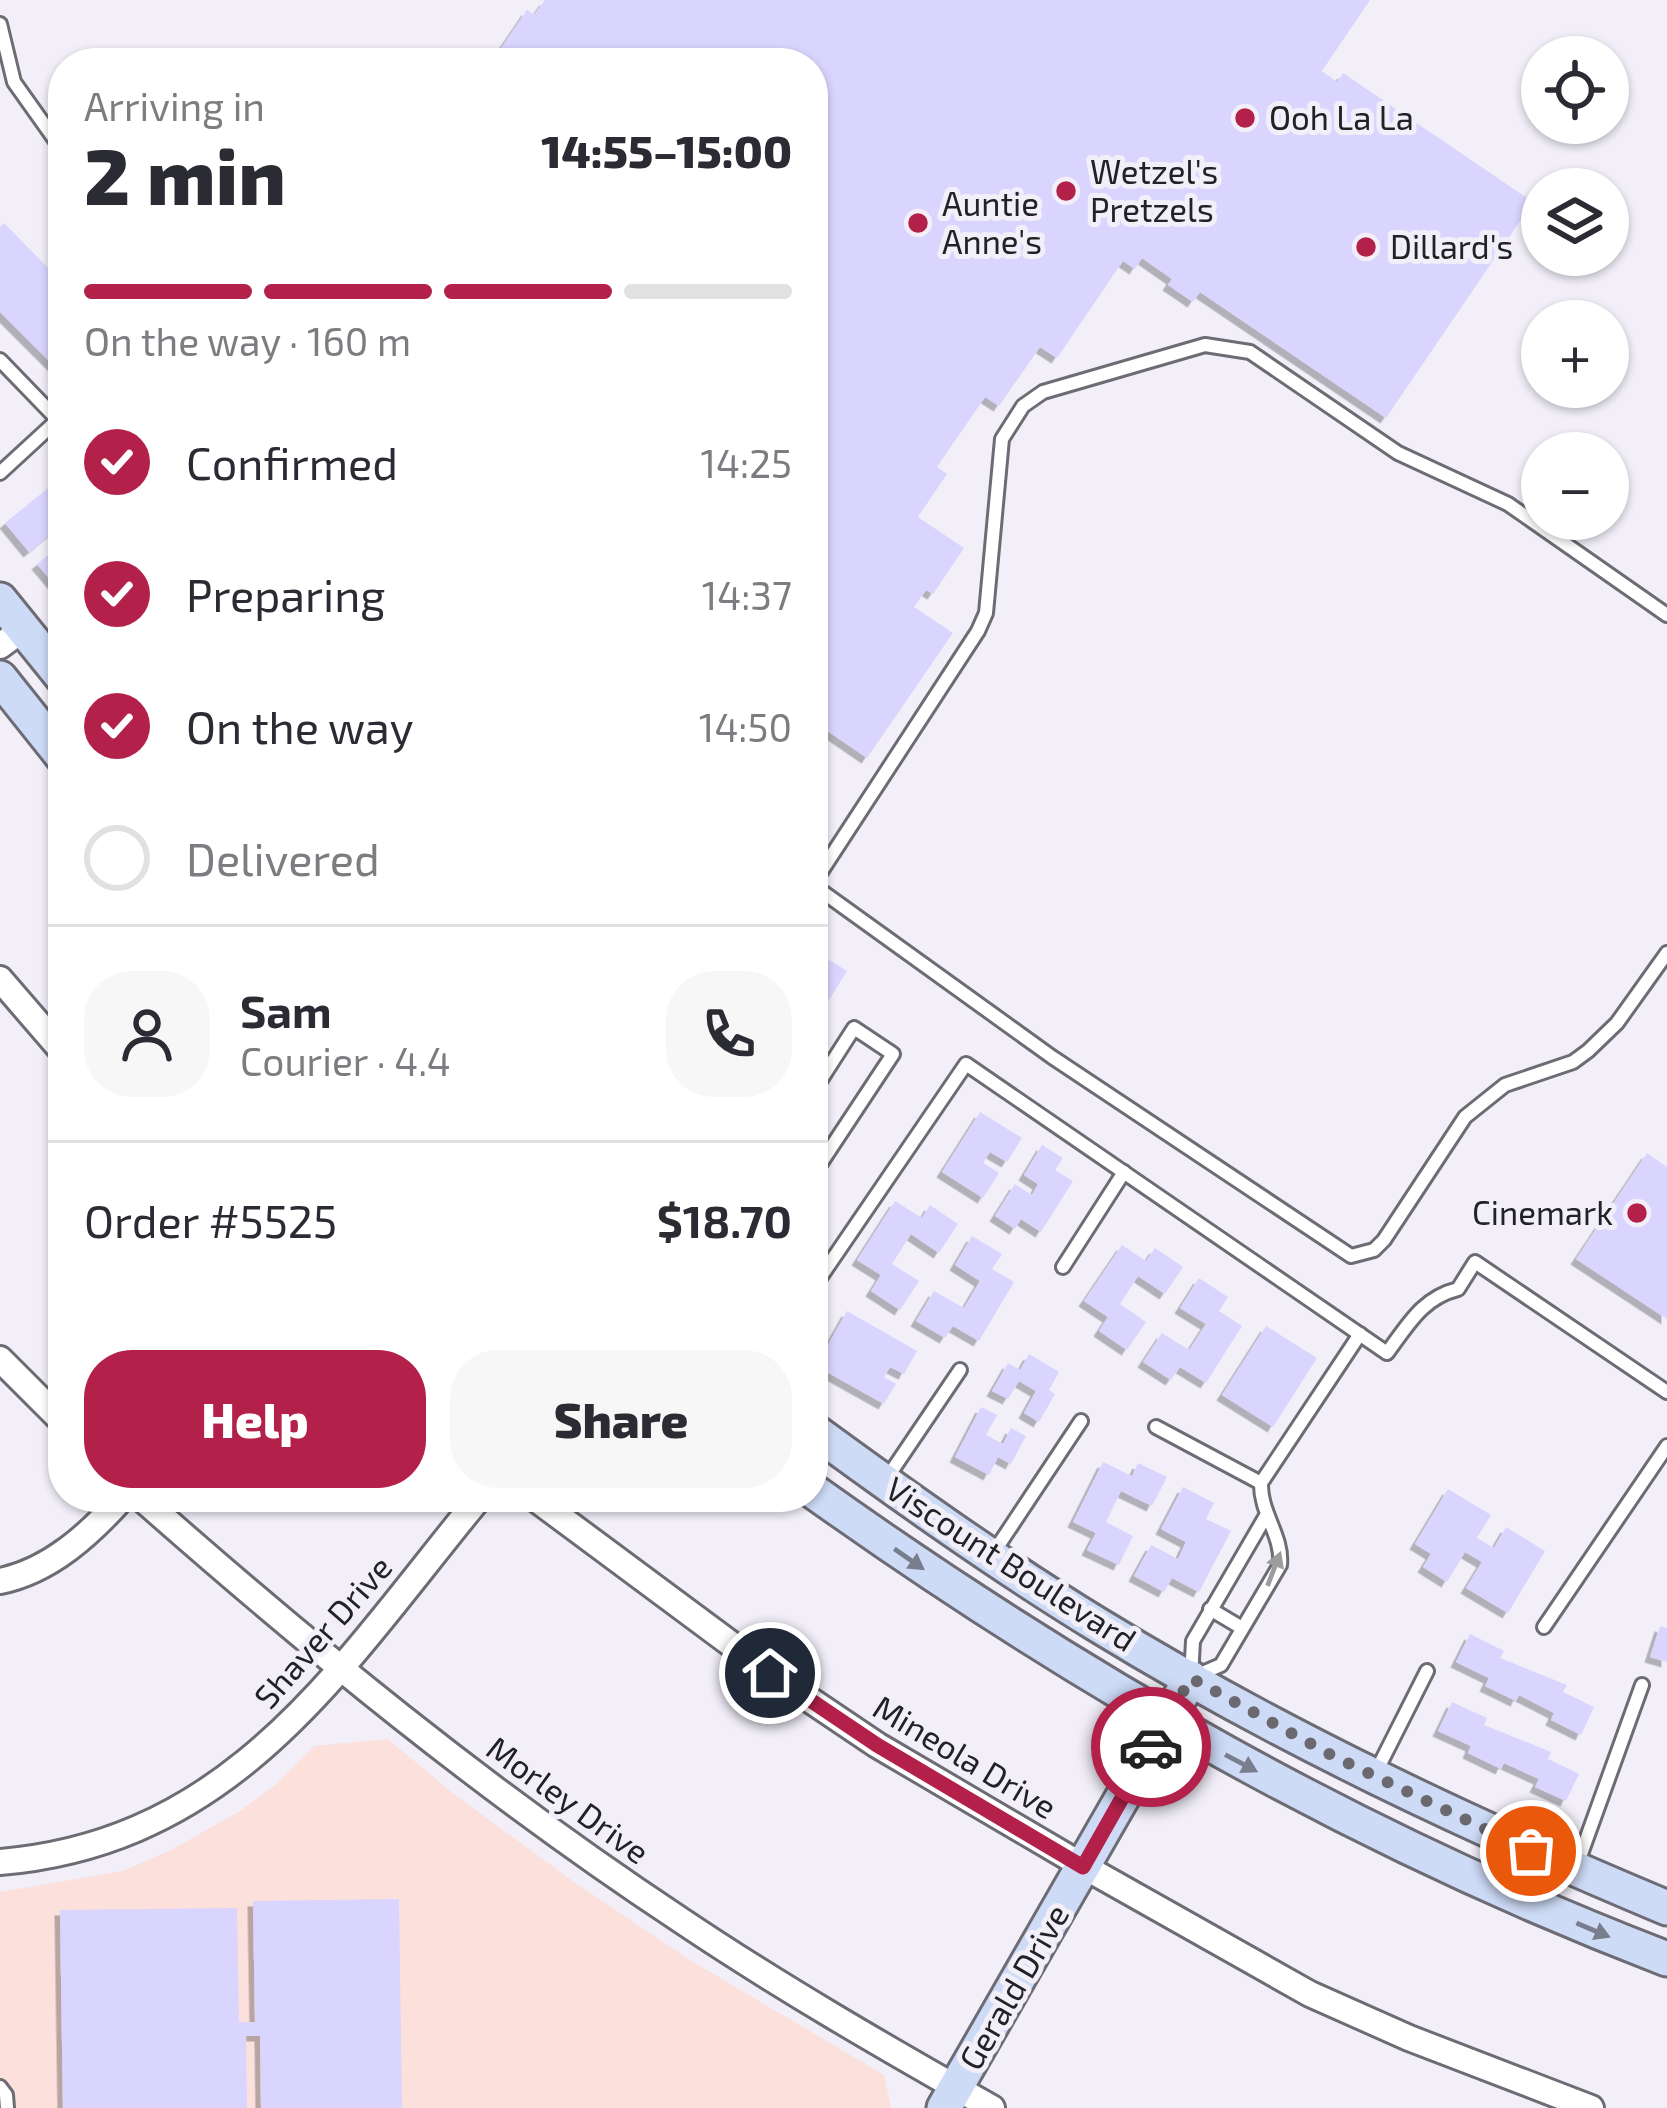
<!DOCTYPE html>
<html lang="en">
<head>
<meta charset="utf-8">
<style>
	body { margin:0; font-family:"Exo 2",sans-serif; background:#f7f7f7; color:#2b2b33; height:100vh; display:flex; flex-direction:column; font-size:45px; white-space:nowrap }
	* { box-sizing:border-box; margin:0 }
	p { font-size:39px; color:#7c7c81 }
	.icon { flex:none; width:66px; height:66px; fill:none; stroke:currentColor; stroke-width:2; stroke-linecap:round; stroke-linejoin:round }
	.map { position:relative; flex:1; overflow:hidden }
	.sheet { position:absolute; left:48px; top:48px; width:780px; height:1464px; display:flex; flex-direction:column; background:#fff; border-radius:48px; box-shadow:0 3px 9px #0004 }
	.sheet>* { flex:none }
	.buttons { position:absolute; left:1521px; top:36px; display:grid; gap:24px }
	.buttons a { display:grid; place-items:center; width:108px; height:108px; border-radius:50%; background:#fff; box-shadow:0 3px 9px #0004; font-size:60px }
	.pin { position:absolute; display:grid; place-items:center; width:102px; height:102px; color:#fff; margin:-51px; border:6px solid #fff; border-radius:50%; box-shadow:0 3px 12px #0007 }
	.courier { position:absolute; display:grid; place-items:center; width:120px; height:120px; margin:-60px; border:9px solid #b3214a; border-radius:50%; background:#fff; color:#222; box-shadow:0 3px 15px #0007 }
	.summary em { font-style:normal; font-weight:800 }
	.summary div { display:flex; flex-direction:column-reverse }
	.summary { display:flex; align-items:center; justify-content:space-between; height:204px; padding:0 36px }
	h1 { font-size:78px; font-weight:800; line-height:90px }
	.bar { display:grid; grid-template-columns:repeat(4,1fr); gap:18px 12px; align-content:center; height:144px; padding:0 36px }
	.bar i { height:15px; border-radius:9px; background:#e1e1e2 }
	.bar .active { background:#b3214a }
	.bar p { grid-column:span 4 }
	.line { display:flex; align-items:center; gap:30px; padding:0 36px; border-top:3px solid #e1e1e2 }
	.line div { flex:1 }
	.round { display:grid; place-items:center; flex:none; width:126px; height:126px; border-radius:48px; background:#f7f7f7 }
	ol { padding:0 36px; list-style:none }
	li { display:flex; align-items:center; gap:36px; height:132px }
	li p { margin-inline-start:auto }
	li .icon { padding:12px; border-radius:50%; background:#b3214a; color:#fff; stroke-width:4 }
	li:last-child { color:#7c7c81 }
	li i { width:66px; height:66px; border:6px solid #e1e1e2; border-radius:50% }
	.button { display:flex; gap:24px; margin-top:auto; padding:24px 36px }
	.button a { flex:1; height:138px; border-radius:48px; background:#b3214a; color:#fff; font-size:48px; font-weight:800; line-height:138px; text-align:center }
	.button a+a { background:#f7f7f7; color:#2b2b33 }
	.map>svg:first-child { display:block }
	.education { fill:#fbe0dc }
	.building { fill:#dad5fe; filter:url(#shadow) }
	.lines { fill:none; stroke-linecap:round; stroke-linejoin:round }
	.lane-casing { stroke:#6d6b73; stroke-width:18 }
	.street-casing { stroke:#6d6b73; stroke-width:30 }
	.secondary-casing { stroke:#6d6b73; stroke-width:39 }
	.lane { stroke:#fff; stroke-width:12 }
	.street { stroke:#fff; stroke-width:24 }
	.secondary { stroke:#cedbf7; stroke-width:33 }
	.oneway { fill:#787e8e }
	.oneway2 { fill:#9c9b9d }
	.done { stroke:#6b696f; stroke-width:12; stroke-dasharray:0 21.6 }
	.route { stroke:#b3214a; stroke-width:15 }
	.poi-dot { fill:#b3214a; stroke:#f2eff9; stroke-width:4.5 }
	.labels { text-anchor:middle; stroke-width:10; stroke-linejoin:round; paint-order:stroke }
	.poi-label { font-size:33px; fill:#222125; stroke:#f2eff9; text-anchor:start }
	.street-label { font-size:33px; fill:#222125; stroke:#f2eff9 }
</style>
</head>
<body>
<div class="map">
<svg width="1667" height="2108" viewBox="0 0 1667 2108">
	<defs>
		<filter id="shadow"><feDropShadow dx="-5.5" dy="5.5" stdDeviation="0" flood-color="#0004"/></filter>
	</defs>
	<rect width="100%" height="100%" fill="#f2eff9"/>
	<!-- education -->
	<polygon class="education" points="388,1739 454,1794 574,1882 690,1960 884,2075 891,2108 0,2108 0,1892 123,1871 173,1849 240,1811 274,1786 314,1746"/>
	<!-- building -->
	<g class="building">
		<polygon points="545,0 1370,0 1322,71 1337,82 1343,73 1533,202 1386,418 1200,292 1193,302 1168,285 1172,279 1142,258 1135,269 1123,261 1057,358 1040,347 999,406 985,397 937,467 947,474 918,517 964,548 933,594 926,590 914,607 953,633 867,758 813,721 813,63 491,63 527,10 534,15"/>
		<polygon points="4,223 63,283 63,364 57,369 0,312 0,227"/>
		<polygon points="63,476 63,524 29,552 5,523"/>
		<polygon points="63,543 63,595 37,564"/>
		<polygon points="813,950 847,971 813,1026"/>
		<polygon points="980,1112 1022,1138 1007,1162 990,1152 983,1163 999,1173 983,1198 942,1172"/>
		<polygon points="1042,1145 1063,1158 1055,1170 1073,1181 1041,1232 1021,1219 1015,1229 995,1216 1015,1184 1032,1195 1038,1184 1024,1175"/>
		<polygon points="1647,1153 1667,1167 1667,1319 1576,1259"/>
		<polygon points="895,1201 922,1218 930,1205 958,1224 939,1253 911,1234 892,1264 919,1281 900,1310 871,1291 881,1275 857,1260"/>
		<polygon points="972,1236 1002,1254 992,1269 1014,1282 979,1341 953,1326 945,1338 916,1321 934,1291 964,1308 980,1281 955,1265"/>
		<polygon points="1122,1245 1146,1261 1155,1248 1183,1267 1165,1294 1138,1276 1120,1304 1146,1322 1127,1350 1099,1331 1108,1317 1084,1301"/>
		<polygon points="1199,1278 1228,1297 1219,1311 1242,1326 1206,1383 1180,1367 1171,1380 1143,1362 1162,1333 1189,1350 1206,1324 1180,1308"/>
		<polygon points="847,1311 917,1351 904,1374 890,1367 884,1377 896,1384 884,1404 816,1366"/>
		<polygon points="1266,1326 1317,1358 1273,1427 1222,1395"/>
		<polygon points="1029,1354 1059,1372 1049,1390 1055,1394 1039,1422 1024,1413 1036,1391 1019,1381 1008,1399 992,1391 1008,1363 1020,1370"/>
		<polygon points="981,1407 997,1415 986,1435 1003,1444 1011,1428 1026,1436 1011,1464 998,1457 989,1475 955,1457"/>
		<polygon points="1103,1462 1132,1476 1138,1463 1167,1477 1152,1506 1121,1491 1106,1522 1133,1536 1119,1565 1087,1550 1096,1533 1073,1522"/>
		<polygon points="1183,1487 1214,1503 1206,1519 1231,1531 1199,1592 1172,1578 1164,1592 1134,1576 1151,1545 1178,1559 1186,1542 1161,1529"/>
		<polygon points="1448,1489 1491,1515 1477,1538 1494,1548 1506,1527 1545,1551 1508,1613 1466,1588 1482,1562 1465,1552 1447,1582 1423,1567 1431,1554 1415,1544"/>
		<polygon points="1660,1626 1667,1628 1667,1662 1650,1657"/>
		<polygon points="1470,1634 1504,1651 1500,1658 1567,1685 1563,1692 1594,1707 1581,1735 1551,1720 1554,1713 1519,1695 1516,1701 1485,1686 1489,1678 1456,1662"/>
		<polygon points="1452,1702 1487,1718 1484,1725 1551,1752 1548,1759 1579,1774 1566,1801 1535,1787 1539,1779 1504,1763 1501,1769 1468,1753 1471,1746 1438,1731"/>
		<polygon points="399,1899 402,2108 261,2108 260,2036 246,2036 247,2108 63,2108 60,1910 237,1908 239,2022 255,2022 253,1901"/>
	</g>
	<g class="lines">
		<!-- lane casing -->
		<g class="lane-casing">
			<g id="lane">
				<polyline points="0,24 14,82 63,151"/>
				<polyline points="0,360 58,420"/>
				<polyline points="0,473 63,415"/>
				<polyline points="813,884 978,631 986,613 1002,439 1023,406 1043,392 1205,345 1250,352 1398,453 1508,504 1667,615"/>
				<polyline points="813,885 1052,1057 1351,1256 1374,1250 1384,1240 1465,1117 1505,1085 1573,1062 1588,1051 1617,1023 1667,953"/>
				<polyline points="813,1092 854,1028 893,1054 813,1175"/>
				<polyline points="1063,1267 1124,1172"/>
				<path d="M813 1288 966 1064 1387 1353C1408 1325 1422 1298 1458 1289L1475 1262 1667 1392"/>
				<polyline points="1156,1427 1261,1483"/>
				<polyline points="887,1478 960,1370"/>
				<path d="M1267 1514 1193 1641 1191 1678 1221 1665 1280 1565C1283 1536 1260 1513 1261 1483L1360 1334"/>
				<polyline points="992,1555 1081,1421"/>
				<polyline points="1210,1609 1242,1628"/>
				<polyline points="1544,1627 1667,1446"/>
				<polyline points="1376,1772 1427,1671"/>
				<polyline points="1577,1865 1642,1685"/>
				<polyline points="0,2087 6,2095 7,2108"/>
			</g>
		</g>
		<!-- street casing -->
		<g class="street-casing">
			<g id="street">
				<polyline points="0,646 23,629"/>
				<polyline points="0,979 63,1052"/>
				<polyline points="0,1359 63,1422"/>
				<path d="M140 1497C311 1648 488 1793 679 1919 780 1987 886 2048 992 2108"/>
				<polyline points="533,1497 770,1673 877,1745 1083,1866 1310,1994 1409,2038 1591,2108"/>
				<path d="M0 1581C50 1571 90 1534 123 1497"/>
				<path d="M0 1862C237 1842 342 1664 480 1497"/>
			</g>
		</g>
		<!-- secondary casing -->
		<g class="secondary-casing">
			<g id="secondary">
				<polyline points="0,600 63,678"/>
				<polyline points="0,678 63,757"/>
				<path d="M813 1430C906 1498 1000 1565 1098 1625 1279 1736 1471 1826 1667 1908"/>
				<path d="M813 1491C1081 1682 1359 1841 1667 1959"/>
				<polyline points="944,2108 1191,1678"/>
			</g>
		</g>
		<!-- lane -->
		<use href="#lane" class="lane"/>
		<!-- street -->
		<use href="#street" class="street"/>
		<!-- secondary -->
		<use href="#secondary" class="secondary"/>
	</g>
	<!-- one-way arrows -->
	<defs><path id="oneway-solid" d="M-6-.8H1V-3.2L6.5 0L1 3.2V.8H-6Z" transform="scale(3)"/></defs>
	<g class="oneway">
		<use href="#oneway-solid" transform="translate(909 1559) rotate(35)"/>
		<use href="#oneway-solid" transform="translate(1241 1763) rotate(28)"/>
		<use href="#oneway-solid" transform="translate(1593 1930) rotate(23)"/>
	</g>
	<use class="oneway2" href="#oneway-solid" transform="translate(1274 1569) rotate(-69)"/>
	<g class="lines">
		<!-- done -->
		<polyline class="done" points="1151,1747 1191,1678 1335,1757 1531,1851"/>
		<!-- route -->
		<polyline class="route" points="770,1673 877,1745 1083,1867 1151,1747"/>
	</g>
	<!-- markers -->
	<g class="poi-dot">
		<circle cx="1245" cy="118" r="12"/>
		<circle cx="1066" cy="191" r="12"/>
		<circle cx="918" cy="223" r="12"/>
		<circle cx="1366" cy="247" r="12"/>
		<circle cx="1637" cy="1213" r="12"/>
	</g>
	<g class="labels">
		<!-- poi labels -->
		<g class="poi-label">
			<text x="1269" y="130">Ooh La La</text>
			<text x="1090" y="184">Wetzel's<tspan x="1090" dy="38">Pretzels</tspan></text>
			<text x="942" y="216">Auntie<tspan x="942" dy="38">Anne's</tspan></text>
			<text x="1390" y="259">Dillard's</text>
			<text x="1613" y="1225" text-anchor="end">Cinemark</text>
		</g>
		<!-- street labels -->
		<g class="street-label">
			<text transform="translate(1011 1564) rotate(33)" y="12">Viscount Boulevard</text>
			<text transform="translate(323 1632) rotate(-49)" y="12">Shaver Drive</text>
			<text transform="translate(965 1757) rotate(31)" y="12">Mineola Drive</text>
			<text transform="translate(568 1800) rotate(36)" y="12">Morley Drive</text>
			<text transform="translate(1014 1987) rotate(-60)" y="12">Gerald Drive</text>
		</g>
	</g>
</svg>
<div class="buttons">
<a><svg class="icon" aria-label="locate" viewBox="0 0 24 24"><circle cx="12" cy="12" r="6"/><path d="M12 2v4M12 18v4M2 12h4M18 12h4"/></svg></a>
<a><svg class="icon" aria-label="layers" viewBox="0 0 24 24"><path d="M12 4l9 5-9 5-9-5zM3 14l9 5 9-5"/></svg></a>
<a>+</a>
<a>−</a>
</div>
<div class="pin" style="left:1531px;top:1851px;background:#ea580c"><svg class="icon" aria-label="bag" viewBox="0 0 24 24"><path d="M5 8h14l-1 12H6zM9 8a3 3 0 0 1 6 0"/></svg></div>
<div class="pin" style="left:770px;top:1673px;background:#1f2937"><svg class="icon" aria-label="home" viewBox="0 0 24 24"><path d="M3 11l9-7 9 7M6 9v11h12V9"/></svg></div>
<div class="courier" style="left:1151px;top:1747px"><svg class="icon" aria-label="car" viewBox="0 0 24 24"><path d="M5 17H2v-5l4-1 3-4h7l3 4 3 1v5h-3M9 17h6M6 11h13"/><circle cx="7" cy="17" r="2"/><circle cx="17" cy="17" r="2"/></svg></div>
<section class="sheet">
<div class="summary"><div><h1>2 min</h1><p>Arriving in</p></div><em>14:55–15:00</em></div>
<div class="bar"><i class="active"></i><i class="active"></i><i class="active"></i><i></i><p>On the way · 160 m</p></div>
<ol>
<li><svg class="icon" aria-label="check" viewBox="0 0 24 24"><path d="M5 12l5 5 9-10"/></svg>Confirmed<p>14:25</p></li>
<li><svg class="icon" aria-label="check" viewBox="0 0 24 24"><path d="M5 12l5 5 9-10"/></svg>Preparing<p>14:37</p></li>
<li><svg class="icon" aria-label="check" viewBox="0 0 24 24"><path d="M5 12l5 5 9-10"/></svg>On the way<p>14:50</p></li>
<li><i></i>Delivered</li>
</ol>
<div class="line" style="height:216px"><a class="round"><svg class="icon" aria-label="person" viewBox="0 0 24 24"><circle cx="12" cy="8" r="4"/><path d="M4 21q1-7 8-7t8 7"/></svg></a><div><b>Sam</b><p>Courier · 4.4</p></div><a class="round"><svg class="icon" aria-label="phone" viewBox="0 0 24 24"><path d="M5 4h4l2 5-3 2q2 4 5 5l2-3 5 2v4C11 20 4 13 5 4z"/></svg></a></div>
<div class="line" style="height:156px"><div>Order #5525</div><b>$18.70</b></div>
<div class="button"><a>Help</a><a>Share</a></div>
</section>
</div>
</body>
</html>
